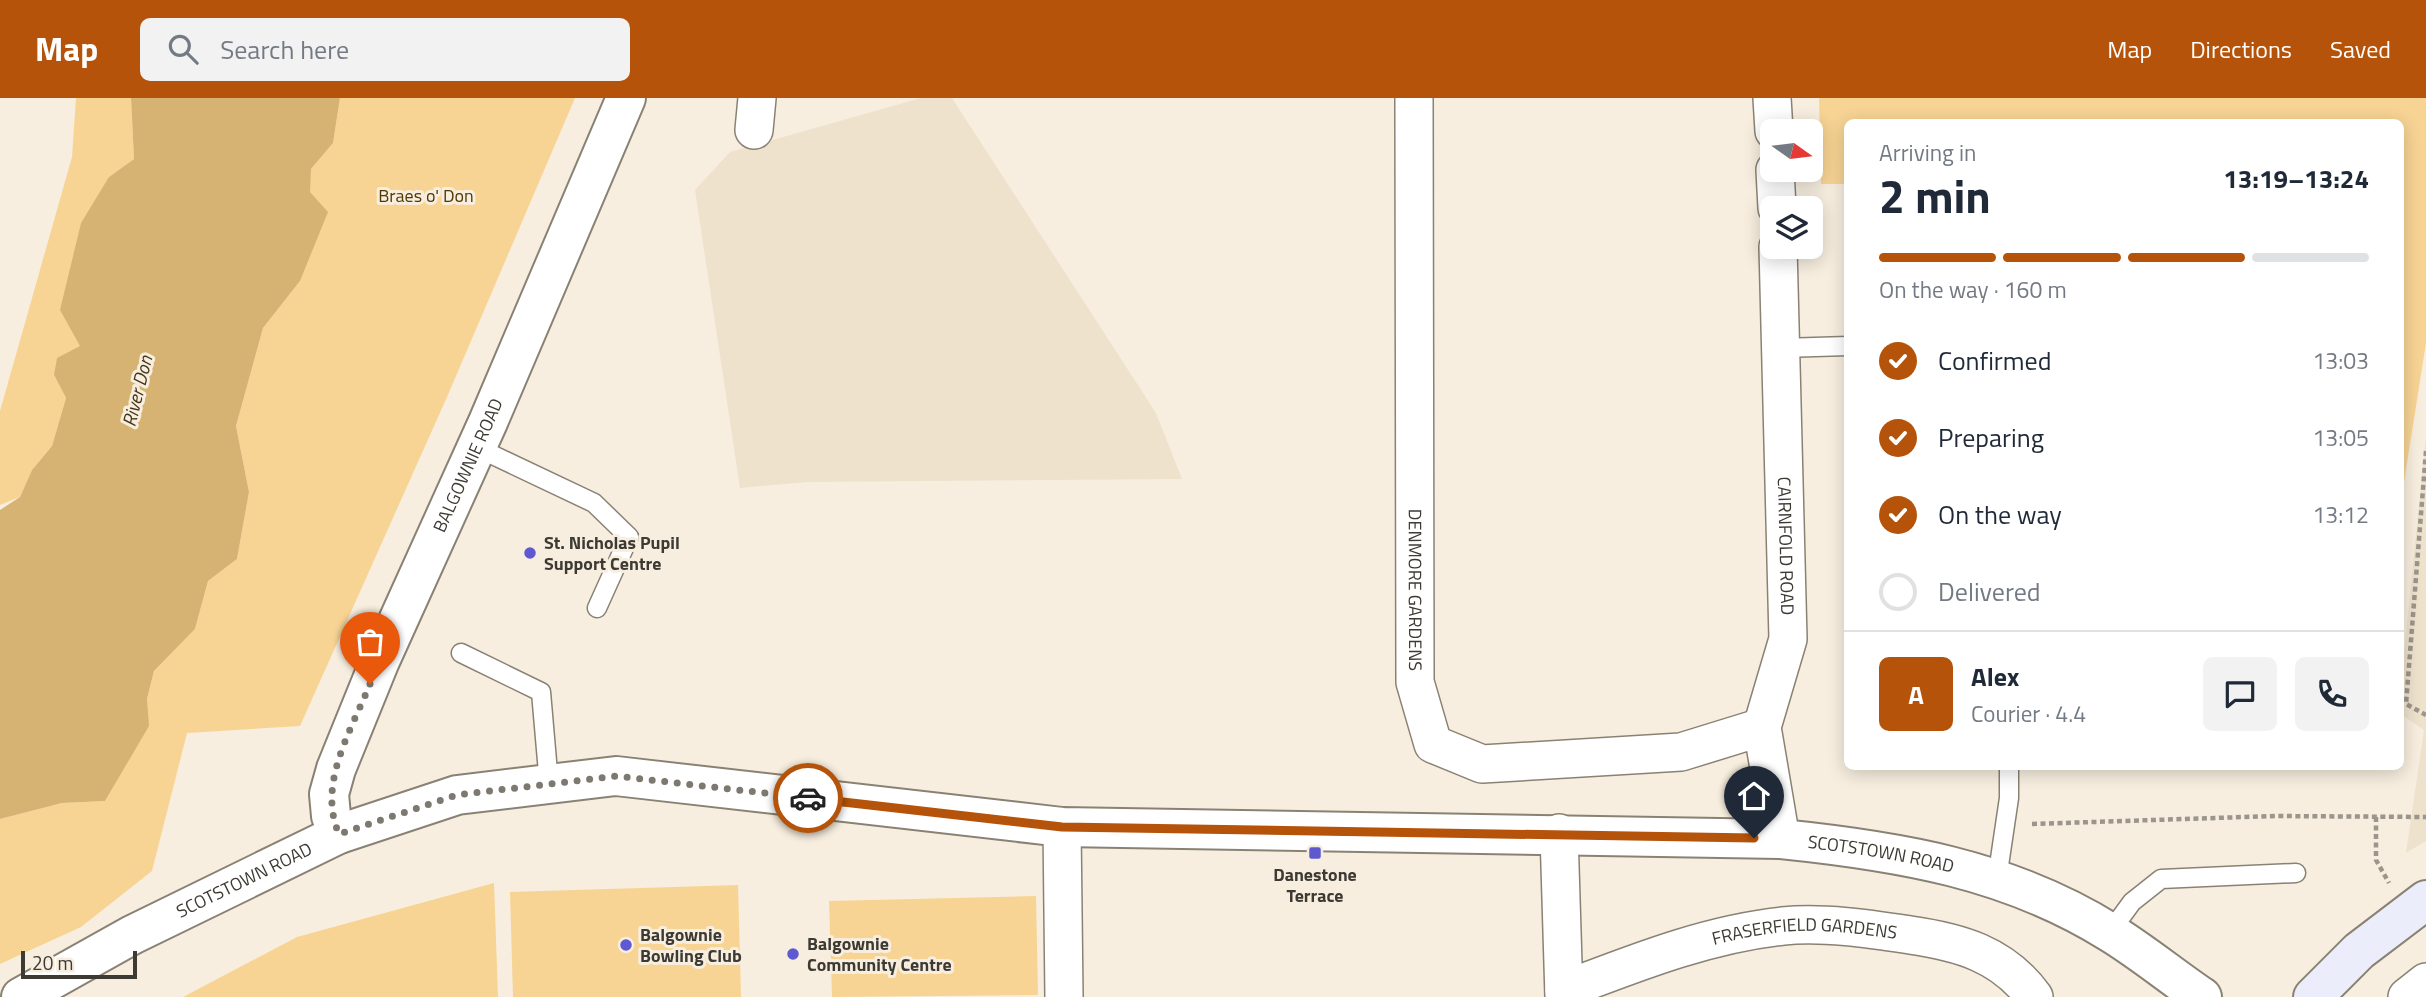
<!DOCTYPE html>
<html lang="en">
<head>
<meta charset="utf-8">
<style>
	body { margin:0; font-family:"Titillium Web",sans-serif; background:#f2f2f3; color:#1f2937; height:100vh; display:flex; flex-direction:column; font-size:26px; white-space:nowrap }
	* { box-sizing:border-box; margin:0 }
	p { font-size:23px; color:#747a83 }
	.icon { flex:none; width:38px; height:38px; fill:none; stroke:currentColor; stroke-width:2; stroke-linecap:round; stroke-linejoin:round }
	.map { position:relative; flex:1; overflow:hidden }
	.details { position:absolute; left:1844px; top:21px; width:560px; height:651px; display:flex; flex-direction:column; background:#fff; border-radius:10px; box-shadow:0 4px 18px #0003 }
	.details>* { flex:none }
	.needle { width:46px; rotate:104deg }
	.controls { position:absolute; left:1760px; top:21px; display:grid; gap:14px }
	.controls a { display:grid; place-items:center; width:63px; height:63px; border-radius:10px; background:#fff; box-shadow:0 4px 18px #0003; font-size:35px }
	.scale { position:absolute; left:21px; bottom:18px; width:116px; box-sizing:border-box; padding-left:7px; border:4px solid #3d3a34; border-top:0; font-size:19px; line-height:24px; white-space:nowrap; color:#3d3a34; -webkit-text-stroke:5px #f7eedf; paint-order:stroke }
	.pin { position:absolute; display:grid; place-items:center; width:60px; height:60px; color:#fff; margin:-72px -30px; border-radius:50% 50% 50% 0; rotate:-45deg; box-shadow:0 0 7px #0007 }
	.pin .icon { rotate:45deg }
	.courier { position:absolute; display:grid; place-items:center; width:70px; height:70px; margin:-35px; border:5px solid #b45309; border-radius:50%; background:#fff; color:#222; box-shadow:0 2px 9px #0007 }
	.summary em { font-style:normal; font-weight:700 }
	.summary div { display:flex; flex-direction:column-reverse }
	.summary { display:flex; align-items:center; justify-content:space-between; height:119px; padding:0 35px }
	h1 { font-size:46px; font-weight:700; line-height:52px }
	.bar { display:grid; grid-template-columns:repeat(4,1fr); gap:10px 7px; align-content:center; height:84px; padding:0 35px }
	.bar i { height:9px; border-radius:5px; background:#e0e1e3 }
	.bar .active { background:#b45309 }
	.bar p { grid-column:span 4 }
	.line { display:flex; align-items:center; gap:18px; padding:0 35px; border-top:2px solid #e0e1e3 }
	.line div { flex:1 }
	.round { display:grid; place-items:center; flex:none; width:74px; height:74px; border-radius:10px; background:#f2f2f3 }
	ol { padding:0 35px; list-style:none }
	li { display:flex; align-items:center; gap:21px; height:77px }
	li p { margin-inline-start:auto }
	li .icon { padding:7px; border-radius:50%; background:#b45309; color:#fff; stroke-width:4 }
	li:last-child { color:#747a83 }
	li i { width:38px; height:38px; border:4px solid #e0e1e3; border-radius:50% }
	header { display:flex; align-items:center; gap:42px; box-sizing:border-box; height:98px; padding:0 35px; background:#b45309; color:#fff }
	header strong { font-size:33px }
	nav { display:flex; gap:38px; margin-inline-start:auto; font-size:24px }
	.search { width:490px; height:63px; background:#f2f2f3; display:flex; align-items:center; gap:18px; box-sizing:border-box; padding:0 24px; border-radius:10px; color:#747a83; font-size:26px }
	.map>svg:first-child { display:block }
	.built { fill:#eee2cd }
	.green { fill:#f7d494 }
	.water { fill:#d7b373 }
	.lines { fill:none; stroke-linecap:round; stroke-linejoin:round }
	.service-casing { stroke:#898274; stroke-width:21 }
	.minor-casing { stroke:#898274; stroke-width:40 }
	.tertiary-casing { stroke:#898274; stroke-width:42 }
	.secondary-casing { stroke:#898274; stroke-width:42 }
	.path { stroke:#9b958b; stroke-width:4.5; stroke-dasharray:5 3.5; stroke-linecap:butt }
	.service { stroke:#fff; stroke-width:18 }
	.minor { stroke:#fff; stroke-width:37 }
	.tertiary { stroke:#fff; stroke-width:38 }
	.secondary { stroke:#ebedfb; stroke-width:38 }
	.done { stroke:#7e7970; stroke-width:7; stroke-dasharray:0 12.6 }
	.route { stroke:#b45309; stroke-width:9 }
	.poi-dot { fill:#5e59d1; stroke:#f7eedf; stroke-width:2.5 }
	.labels { text-anchor:middle; stroke-width:6; stroke-linejoin:round; paint-order:stroke }
	.park-label { font-size:18px; fill:#513902; stroke:#f7eedf }
	.street-label { font-size:18px; fill:#3d3a34; stroke:#f7eedf }
	.poi-label { font-size:18px; font-weight:bold; fill:#3d3a34; stroke:#f7eedf; text-anchor:start }
	.water-label { font-size:19px; font-style:italic; fill:#433417; stroke:#f7eedf }
</style>
</head>
<body>
<header>
<strong>Map</strong>
<div class="search"><svg class="icon" aria-label="search" viewBox="0 0 24 24"><circle cx="10" cy="10" r="6"/><path d="M15 15l6 6"/></svg>Search here</div>
<nav><a>Map</a><a>Directions</a><a>Saved</a></nav>
</header>
<div class="map">
<svg width="2426" height="899" viewBox="0 0 2426 899">
	<rect width="100%" height="100%" fill="#f7eedf"/>
	<!-- built -->
	<g class="built">
		<polygon points="921,0 952,0 1156,315 1182,381 807,384 740,390 695,92 730,54"/>
		<polygon points="2426,339 2426,743 2406,755 2424,632 2401,616 2401,584"/>
	</g>
	<!-- green -->
	<g class="green">
		<polygon points="76,0 131,0 134,61 109,79 81,248 54,277 66,300 52,348 32,372 20,399 0,407 0,313 72,59"/>
		<polygon points="340,0 575,0 447,299 300,628 187,635 152,773 81,829 0,866 0,721 62,705 105,703 148,628 147,601 154,573 195,531 208,483 237,461 249,394 236,328 263,230 300,183 311,71 333,45"/>
		<polygon points="1819,0 2426,0 2426,245 2401,403 2401,24 1848,24 1848,86 1821,86"/>
		<polygon points="494,785 498,899 183,899 297,839"/>
		<polygon points="738,787 741,899 513,899 510,794"/>
		<polygon points="1036,798 1038,897 832,899 829,803"/>
	</g>
	<!-- water -->
	<polygon class="water" points="131,0 340,0 333,45 311,71 310,94 328,114 300,183 263,230 236,328 249,394 237,461 208,483 195,531 154,573 147,601 149,628 105,703 62,705 0,721 0,412 20,399 32,372 52,348 66,300 54,277 57,260 80,248 60,212 81,125 109,79 134,61"/>
	<g class="lines">
		<!-- service casing -->
		<g class="service-casing">
			<g id="service">
				<polyline points="1782,250 1848,248"/>
				<polyline points="476,349 594,405 629,439 597,510"/>
				<polyline points="461,555 541,594 549,686"/>
				<polyline points="1997,781 2009,700 2009,668"/>
				<polyline points="2110,834 2132,804 2161,781 2296,775"/>
			</g>
		</g>
		<!-- minor casing -->
		<g class="minor-casing">
			<g id="minor">
				<path id="s1" d="M1414 0 1415 584 1433 646 1482 666 1681 654 1762 629"/>
				<polyline points="1772,0 1774,33"/>
				<polyline points="754,32 757,0"/>
				<polyline points="1775,72 1777,110"/>
				<path id="s2" d="M1778 149 1788 541 1762 629 1781 741"/>
				<polyline points="1062,729 1064,899"/>
				<polyline points="1559,735 1564,899"/>
				<path id="s3" d="M1564 892C1635 865 1707 836 1783 828 1824 824 1870 831 1910 837 1959 844 2003 856 2034 899"/>
				<polyline points="2407,899 2426,884"/>
			</g>
		</g>
		<!-- tertiary casing -->
		<g class="tertiary-casing">
			<g id="tertiary">
				<path id="s4" d="M339 736 331 718 329 696 336 671 379 565 488 324 626 0"/>
				<path id="s5" d="M21 899 132 837 339 736 457 697 616 678 1062 729 1781 741C1898 753 2009 771 2111 835 2142 854 2171 878 2202 899"/>
			</g>
		</g>
		<!-- secondary casing -->
		<g class="secondary-casing">
			<polyline id="secondary" points="2313,899 2359,853 2426,802"/>
		</g>
		<!-- path -->
		<g class="path">
			<polyline points="2426,353 2406,606 2426,617"/>
			<polyline points="2376,719 2376,762 2389,785"/>
			<polyline points="2032,726 2275,718 2426,719"/>
		</g>
		<!-- service -->
		<use href="#service" class="service"/>
		<!-- minor -->
		<use href="#minor" class="minor"/>
		<!-- tertiary -->
		<use href="#tertiary" class="tertiary"/>
		<!-- secondary -->
		<use href="#secondary" class="secondary"/>
	</g>
	<g class="lines">
		<!-- done -->
		<path class="done" d="M370 586C351 633 317 686 339 736L457 697 616 678 808 700"/>
		<!-- route -->
		<polyline class="route" points="808,700 1062,729 1754,740"/>
	</g>
	<!-- markers -->
	<g class="poi-dot">
		<circle cx="530" cy="455" r="7"/>
		<rect x="1308" y="748" width="14" height="14" rx="3.5"/>
		<circle cx="626" cy="847" r="7"/>
		<circle cx="793" cy="856" r="7"/>
	</g>
	<g class="labels">
		<!-- park labels -->
		<g class="park-label">
			<text x="426" y="104">Braes o' Don</text>
		</g>
		<!-- street labels -->
		<g class="street-label">
			<text dy="6" stroke="none"><textPath href="#s4" startOffset="399">BALGOWNIE ROAD</textPath></text>
			<text dy="6" stroke="none"><textPath href="#s2" startOffset="299">CAIRNFOLD ROAD</textPath></text>
			<text dy="6" stroke="none"><textPath href="#s1" startOffset="492">DENMORE GARDENS</textPath></text>
			<text dy="6" stroke="none"><textPath href="#s5" startOffset="1911">SCOTSTOWN ROAD</textPath></text>
			<text dy="6" stroke="none"><textPath href="#s5" startOffset="252">SCOTSTOWN ROAD</textPath></text>
			<text dy="6" stroke="none"><textPath href="#s3" startOffset="250">FRASERFIELD GARDENS</textPath></text>
		</g>
		<!-- poi labels -->
		<g class="poi-label">
			<text x="544" y="451">St. Nicholas Pupil<tspan x="544" dy="21">Support Centre</tspan></text>
			<text x="1315" y="783" text-anchor="middle">Danestone<tspan x="1315" dy="21">Terrace</tspan></text>
			<text x="640" y="843">Balgownie<tspan x="640" dy="21">Bowling Club</tspan></text>
			<text x="807" y="852">Balgownie<tspan x="807" dy="21">Community Centre</tspan></text>
		</g>
		<!-- water labels -->
		<g class="water-label">
			<text transform="translate(137 293) rotate(-76)" y="7">River Don</text>
		</g>
	</g>
</svg>
<div class="controls">
<a><svg class="needle" viewBox="-14 -14 28 28"><path d="M0-13l5 13h-10z" fill="#e53935"/><path d="M0 13l5-13h-10z" fill="#747a83"/></svg></a>
<a><svg class="icon" aria-label="layers" viewBox="0 0 24 24"><path d="M12 4l9 5-9 5-9-5zM3 14l9 5 9-5"/></svg></a>
</div>
<div class="scale">20 m</div>
<div class="pin" style="left:370px;top:586px;background:#ea580c"><svg class="icon" aria-label="bag" viewBox="0 0 24 24"><path d="M5 8h14l-1 12H6zM9 8a3 3 0 0 1 6 0"/></svg></div>
<div class="pin" style="left:1754px;top:740px;background:#1f2937"><svg class="icon" aria-label="home" viewBox="0 0 24 24"><path d="M3 11l9-7 9 7M6 9v11h12V9"/></svg></div>
<div class="courier" style="left:808px;top:700px"><svg class="icon" aria-label="car" viewBox="0 0 24 24"><path d="M5 17H2v-5l4-1 3-4h7l3 4 3 1v5h-3M9 17h6M6 11h13"/><circle cx="7" cy="17" r="2"/><circle cx="17" cy="17" r="2"/></svg></div>
<section class="details">
<div class="summary"><div><h1>2 min</h1><p>Arriving in</p></div><em>13:19–13:24</em></div>
<div class="bar"><i class="active"></i><i class="active"></i><i class="active"></i><i></i><p>On the way · 160 m</p></div>
<ol>
<li><svg class="icon" aria-label="check" viewBox="0 0 24 24"><path d="M5 12l5 5 9-10"/></svg>Confirmed<p>13:03</p></li>
<li><svg class="icon" aria-label="check" viewBox="0 0 24 24"><path d="M5 12l5 5 9-10"/></svg>Preparing<p>13:05</p></li>
<li><svg class="icon" aria-label="check" viewBox="0 0 24 24"><path d="M5 12l5 5 9-10"/></svg>On the way<p>13:12</p></li>
<li><i></i>Delivered</li>
</ol>
<div class="line" style="height:126px"><b class="round" style="background:#b45309;color:#fff">A</b><div><b>Alex</b><p>Courier · 4.4</p></div><a class="round"><svg class="icon" aria-label="chat" viewBox="0 0 24 24"><path d="M4 5h16v11H9l-5 4z"/></svg></a><a class="round"><svg class="icon" aria-label="phone" viewBox="0 0 24 24"><path d="M5 4h4l2 5-3 2q2 4 5 5l2-3 5 2v4C11 20 4 13 5 4z"/></svg></a></div>
</section>
</div>
</body>
</html>
